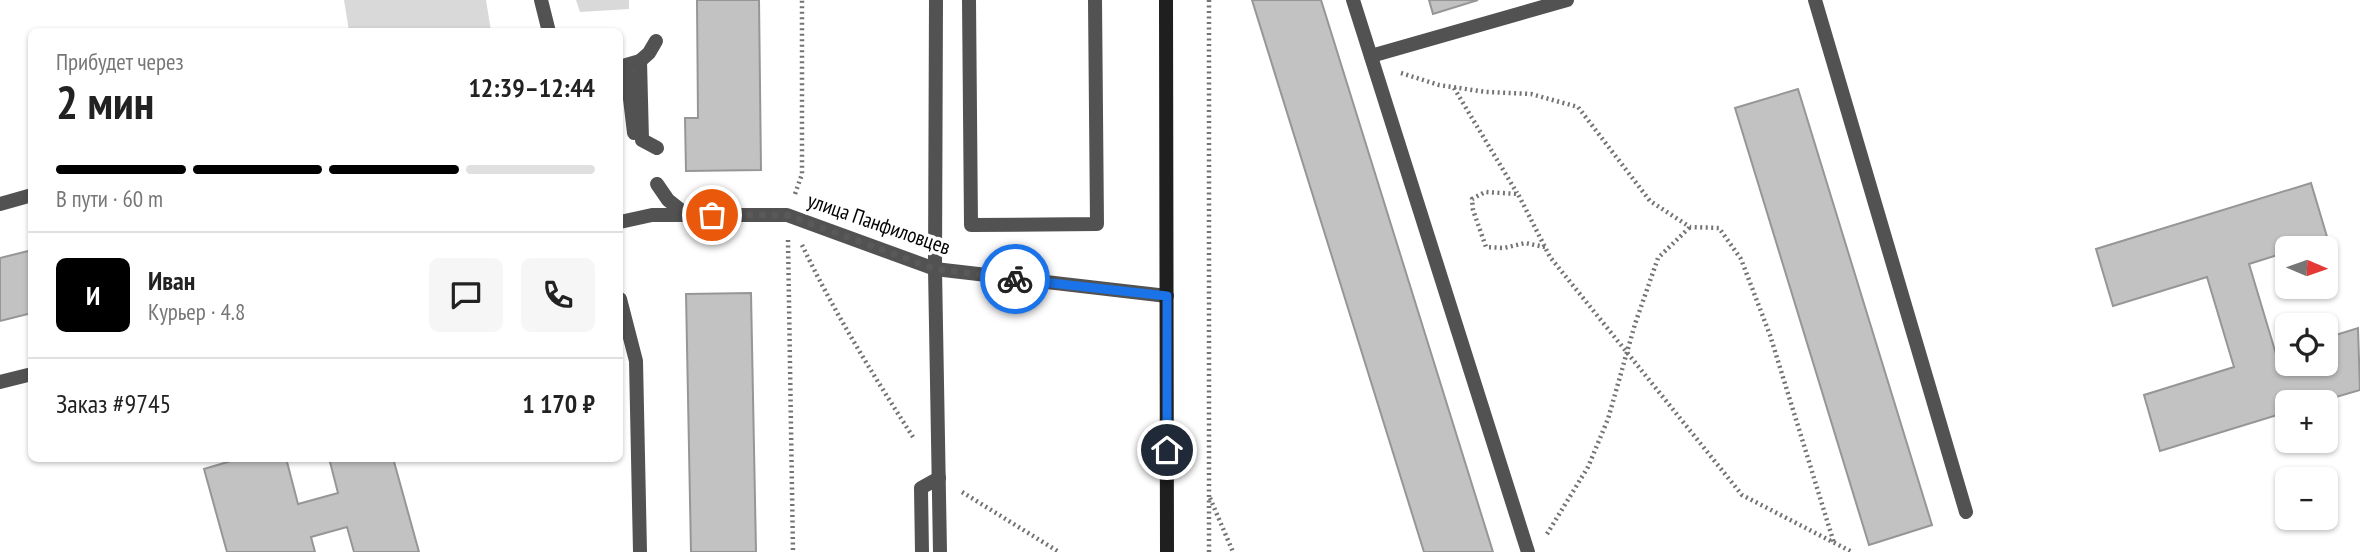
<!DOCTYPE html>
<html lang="ru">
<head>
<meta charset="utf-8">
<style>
	body { margin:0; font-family:"PT Sans Narrow",sans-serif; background:#f6f6f6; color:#222; height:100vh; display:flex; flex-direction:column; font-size:26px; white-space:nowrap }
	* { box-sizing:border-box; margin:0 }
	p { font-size:23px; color:#767676 }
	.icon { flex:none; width:38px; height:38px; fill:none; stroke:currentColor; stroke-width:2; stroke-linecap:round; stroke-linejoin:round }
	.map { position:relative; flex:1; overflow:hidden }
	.panel { position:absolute; left:28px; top:28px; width:595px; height:434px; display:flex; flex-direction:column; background:#fff; border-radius:10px; box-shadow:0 2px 5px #0004 }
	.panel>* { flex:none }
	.needle { width:46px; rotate:92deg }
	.controls { position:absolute; left:2275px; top:236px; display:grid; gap:14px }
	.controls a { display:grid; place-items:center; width:63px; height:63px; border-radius:10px; background:#fff; box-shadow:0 2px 5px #0004; font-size:35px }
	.pin { position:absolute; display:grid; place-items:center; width:60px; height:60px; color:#fff; margin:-30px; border:4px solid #fff; border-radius:50%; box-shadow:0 2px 7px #0007 }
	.courier { position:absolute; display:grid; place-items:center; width:70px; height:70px; margin:-35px; border:5px solid #1a73e8; border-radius:50%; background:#fff; color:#222; box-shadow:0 2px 9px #0007 }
	.summary em { font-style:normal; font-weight:600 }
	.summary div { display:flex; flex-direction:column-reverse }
	.summary { display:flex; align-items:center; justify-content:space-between; height:119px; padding:0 28px }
	h1 { font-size:46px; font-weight:600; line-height:52px }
	.bar { display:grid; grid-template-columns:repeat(4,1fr); gap:10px 7px; align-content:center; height:84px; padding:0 28px }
	.bar i { height:9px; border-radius:5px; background:#e0e0e0 }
	.bar .current { background:#000 }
	.bar p { grid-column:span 4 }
	.line { display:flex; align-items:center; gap:18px; padding:0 28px; border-top:2px solid #e0e0e0 }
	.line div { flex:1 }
	.round { display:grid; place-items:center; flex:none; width:74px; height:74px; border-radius:10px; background:#f6f6f6 }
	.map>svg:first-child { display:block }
	.green { fill:#d9d9d9 }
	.building { fill:#c2c2c2; stroke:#969696; stroke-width:2 }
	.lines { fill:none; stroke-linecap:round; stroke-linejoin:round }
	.path { stroke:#747474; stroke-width:4.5; stroke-dasharray:2 3.5; stroke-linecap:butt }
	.lane { stroke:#525252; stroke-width:14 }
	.secondary { stroke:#1f1f1f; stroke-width:14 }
	.done { stroke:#595959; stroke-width:7; stroke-dasharray:0 12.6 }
	.route { stroke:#1a73e8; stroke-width:9 }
	.labels { text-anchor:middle; stroke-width:7; stroke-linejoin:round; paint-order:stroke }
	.street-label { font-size:21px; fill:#000; stroke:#fff }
</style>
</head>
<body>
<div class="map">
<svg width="2360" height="552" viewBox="0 0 2360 552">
	<rect width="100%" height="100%" fill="#fff"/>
	<!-- green -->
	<g class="green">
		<polygon points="344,0 486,0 491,31 349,31"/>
		<polygon points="576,0 629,0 629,9 580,12"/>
	</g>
	<!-- building -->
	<g class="building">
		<polygon points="697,0 759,0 761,170 686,171 685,118 698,118"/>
		<polygon points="1252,0 1321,0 1493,552 1424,552"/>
		<polygon points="1429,0 1478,0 1433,14"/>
		<polygon points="1798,89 1932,525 1869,545 1735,108"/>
		<polygon points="2311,183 2328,240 2300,248 2287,248 2287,252 2249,264 2276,354 2287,350 2287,364 2326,364 2326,338 2358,328 2360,390 2319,402 2287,402 2287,412 2160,451 2144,395 2234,367 2207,277 2113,306 2096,249"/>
		<polygon points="32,250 32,313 0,321 0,258"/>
		<polygon points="751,293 756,552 691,552 686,294"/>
		<polygon points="241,458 286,458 298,504 338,493 329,458 393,458 419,552 354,552 347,527 311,537 315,552 227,552 204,469"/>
	</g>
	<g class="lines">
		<!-- path -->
		<g class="path">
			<polyline points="1209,0 1209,552"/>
			<polyline points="1401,73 1439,85 1486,92 1531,94 1578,107 1650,201 1690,227 1719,228 1741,259 1770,335 1834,543"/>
			<polyline points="1454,88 1517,193"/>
			<polyline points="795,194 802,174 802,0"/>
			<polyline points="788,240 793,552"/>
			<path d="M802 245C834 312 873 375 913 437"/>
			<polyline points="1545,247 1525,243 1504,248 1486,247 1473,210 1472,199 1485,192 1518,194 1550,257 1742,495 1852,552"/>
			<polyline points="962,492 1059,552"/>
			<polyline points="1210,498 1233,552"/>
			<polyline points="1547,534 1588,467 1608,419 1635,324 1658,258 1690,227"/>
		</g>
		<!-- lane -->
		<g class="lane">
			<polyline points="541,0 549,32"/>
			<polyline points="936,0 935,269 940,552"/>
			<polyline points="969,0 971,225 1097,224 1095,0"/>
			<polyline points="1353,0 1528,552"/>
			<polyline points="1815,0 1966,512"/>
			<polyline points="656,41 649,53 640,61 642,140 657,148"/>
			<polyline points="1371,56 1567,0"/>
			<polyline points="634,133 626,65 640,61"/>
			<polyline points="657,184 668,200 687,215"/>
			<polyline points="0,204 32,195"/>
			<polyline points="620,222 652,215 787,215 935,269 1167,296"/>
			<polyline points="620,299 636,361 640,552"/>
			<polyline points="0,382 32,374"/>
			<polyline points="922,552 921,488 939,478"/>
		</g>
		<!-- secondary -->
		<polyline class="secondary" points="1166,0 1167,552"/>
	</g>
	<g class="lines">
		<!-- done -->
		<polyline class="done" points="712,215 787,215 935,269 1015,279"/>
		<!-- route -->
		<polyline class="route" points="1015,279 1167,296 1167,450"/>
	</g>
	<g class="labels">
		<!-- street labels -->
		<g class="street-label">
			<text transform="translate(879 224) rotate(19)" y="7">улица Панфиловцев</text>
		</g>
	</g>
</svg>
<div class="controls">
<a><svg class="needle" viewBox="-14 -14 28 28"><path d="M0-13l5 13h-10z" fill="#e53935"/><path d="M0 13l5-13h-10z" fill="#767676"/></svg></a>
<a><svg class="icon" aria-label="locate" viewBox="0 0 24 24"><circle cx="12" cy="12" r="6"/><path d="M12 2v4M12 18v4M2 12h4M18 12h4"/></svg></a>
<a>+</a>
<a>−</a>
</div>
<div class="pin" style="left:712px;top:215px;background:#ea580c"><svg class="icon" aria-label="bag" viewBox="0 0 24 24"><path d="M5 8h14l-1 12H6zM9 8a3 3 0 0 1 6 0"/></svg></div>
<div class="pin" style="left:1167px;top:450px;background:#1f2937"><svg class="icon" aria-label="home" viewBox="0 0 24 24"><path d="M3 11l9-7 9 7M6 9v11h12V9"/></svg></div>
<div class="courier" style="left:1015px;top:279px"><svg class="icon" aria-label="bike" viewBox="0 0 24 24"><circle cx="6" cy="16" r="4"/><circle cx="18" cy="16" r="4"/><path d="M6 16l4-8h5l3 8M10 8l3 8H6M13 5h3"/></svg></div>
<section class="panel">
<div class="summary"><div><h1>2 мин</h1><p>Прибудет через</p></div><em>12:39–12:44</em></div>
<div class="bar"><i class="current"></i><i class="current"></i><i class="current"></i><i></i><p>В пути · 60 m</p></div>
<div class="line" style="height:126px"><b class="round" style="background:#000;color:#fff">И</b><div><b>Иван</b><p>Курьер · 4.8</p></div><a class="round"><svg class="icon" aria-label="chat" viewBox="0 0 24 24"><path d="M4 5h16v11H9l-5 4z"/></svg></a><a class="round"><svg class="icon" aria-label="phone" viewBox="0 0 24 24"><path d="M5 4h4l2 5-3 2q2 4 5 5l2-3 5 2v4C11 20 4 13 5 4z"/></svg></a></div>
<div class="line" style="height:91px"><div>Заказ #9745</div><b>1 170 ₽</b></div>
</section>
</div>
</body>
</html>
